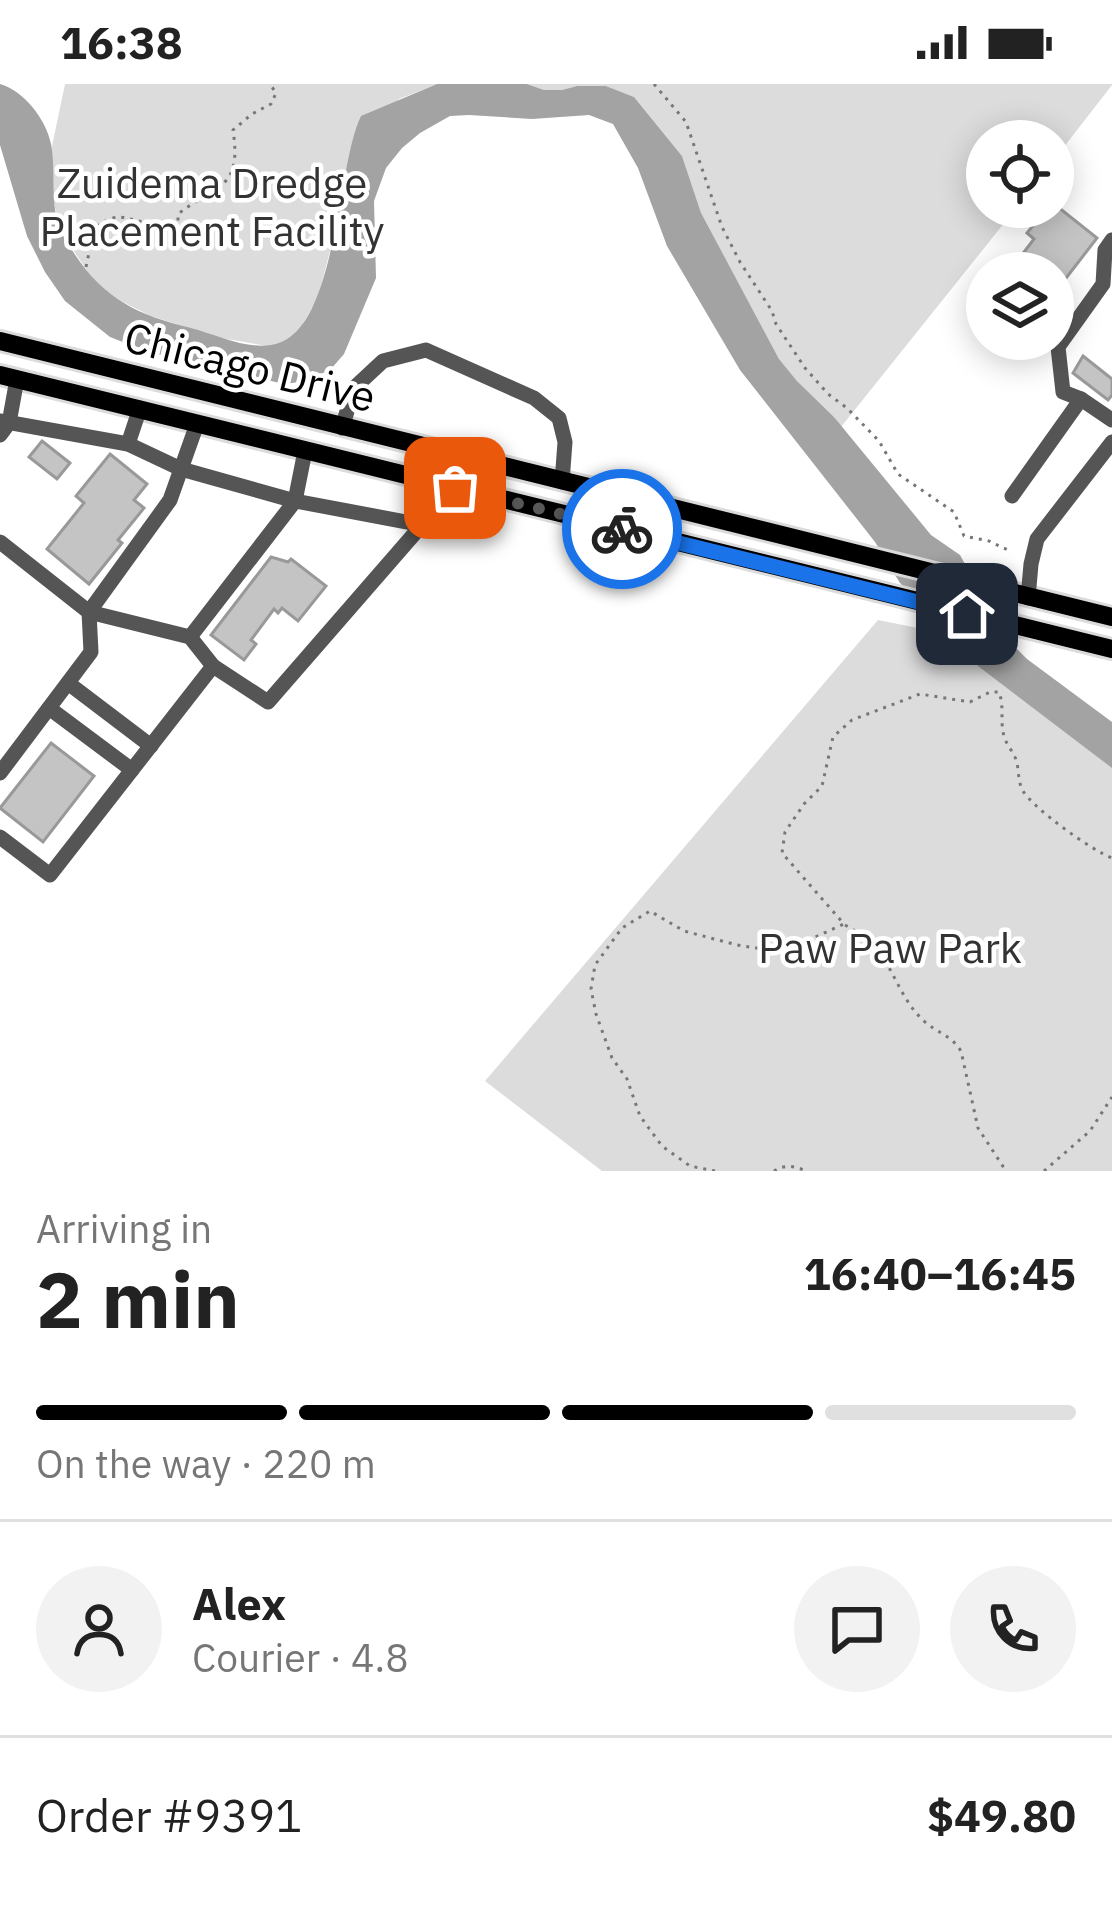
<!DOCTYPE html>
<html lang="en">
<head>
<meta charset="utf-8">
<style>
	body { margin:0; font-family:"IBM Plex Sans",sans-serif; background:#f2f2f2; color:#222; height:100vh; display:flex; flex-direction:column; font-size:45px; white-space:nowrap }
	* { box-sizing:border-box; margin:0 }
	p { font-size:39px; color:#767676 }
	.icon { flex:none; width:66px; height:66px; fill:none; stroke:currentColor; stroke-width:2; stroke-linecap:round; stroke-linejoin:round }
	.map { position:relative; height:1087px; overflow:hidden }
	.details { display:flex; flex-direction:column; background:#fff; flex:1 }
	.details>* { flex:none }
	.buttons { position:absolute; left:966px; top:36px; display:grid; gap:24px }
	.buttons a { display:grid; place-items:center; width:108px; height:108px; border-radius:50%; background:#fff; box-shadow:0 6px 30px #0003; font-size:60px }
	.pin { position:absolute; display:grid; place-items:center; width:102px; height:102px; color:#fff; margin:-51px; border-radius:24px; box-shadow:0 6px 18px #0006 }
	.courier { position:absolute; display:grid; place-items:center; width:120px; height:120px; margin:-60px; border:9px solid #1a73e8; border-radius:50%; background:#fff; color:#222; box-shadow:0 3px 15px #0007 }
	.headline em { font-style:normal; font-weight:700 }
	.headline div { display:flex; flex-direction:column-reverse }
	.headline { display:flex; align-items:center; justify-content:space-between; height:204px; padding:0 36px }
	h1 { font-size:78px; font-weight:700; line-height:90px }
	.bar { display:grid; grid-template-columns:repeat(4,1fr); gap:18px 12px; align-content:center; height:144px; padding:0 36px }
	.bar i { height:15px; border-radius:9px; background:#e0e0e0 }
	.bar .on { background:#000 }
	.bar p { grid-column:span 4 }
	.line { display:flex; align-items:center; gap:30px; padding:0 36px; border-top:3px solid #e0e0e0 }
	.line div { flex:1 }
	.round { display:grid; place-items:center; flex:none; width:126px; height:126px; border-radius:63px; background:#f2f2f2 }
	.status { display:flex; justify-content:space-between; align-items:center; height:84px; padding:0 60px; background:#fff; direction:ltr }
	.status svg { height:33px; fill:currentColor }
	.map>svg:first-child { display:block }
	.green { fill:#dcdcdc }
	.water { fill:#a3a3a3 }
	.building { fill:#c4c4c4; stroke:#999; stroke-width:3 }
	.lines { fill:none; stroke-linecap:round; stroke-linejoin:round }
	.major-casing { stroke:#dbdbdb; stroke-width:24 }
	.path { stroke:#777; stroke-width:3; stroke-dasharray:3 6; stroke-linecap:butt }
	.minor { stroke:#555; stroke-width:15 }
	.major { stroke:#000; stroke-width:18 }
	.done { stroke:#595959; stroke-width:12; stroke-dasharray:0 21.6 }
	.route { stroke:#1a73e8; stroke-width:15 }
	.labels { text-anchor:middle; stroke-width:9; stroke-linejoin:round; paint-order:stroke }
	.park-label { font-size:42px; fill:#333; stroke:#fff }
	.street-label { font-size:42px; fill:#000; stroke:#fff }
</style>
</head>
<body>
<div class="status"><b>16:38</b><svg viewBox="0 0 49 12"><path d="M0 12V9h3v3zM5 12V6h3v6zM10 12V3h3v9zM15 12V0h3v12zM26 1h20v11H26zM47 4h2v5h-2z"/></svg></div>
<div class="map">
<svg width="1112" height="1087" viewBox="0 0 1112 1087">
	<rect width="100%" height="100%" fill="#fff"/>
	<!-- green -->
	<g class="green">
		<polygon points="65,0 437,0 399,15 345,93 343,116 318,214 297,249 284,259 267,262 221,254 151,232 113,213 94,197 59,145 53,112 51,67"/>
		<polygon points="527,0 1112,0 1112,1 1053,77 1053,57 987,57 987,123 1017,123 841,343 834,333 797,297 779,275 702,133 682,72 634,13 606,2 577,2 562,6 544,6"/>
		<polygon points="878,536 983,557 1112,662 1112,1087 602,1087 485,997"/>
	</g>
	<!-- water -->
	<path class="water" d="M0 0C24 7 46 35 51 60 56 87 50 116 59 142 61 151 68 159 72 166 102 214 137 231 191 244 217 251 245 265 271 261 338 252 336 82 361 32L437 0H527L544 6H562L577 2H606L634 13 682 72 701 129 779 275 797 297 834 333 931 451 960 471 1005 553 1027 575 1112 638V684L978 582 900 499 875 458 740 286 667 162 638 84 613 40 589 31 532 35 469 31 450 32 420 49 402 64 386 84 374 117 376 194 344 270 331 285 307 297 284 300 148 268 110 253 65 217 45 188 27 152 0 61Z"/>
	<!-- building -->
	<g class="building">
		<polygon points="1048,123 1058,123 1097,154 1056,207 1066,215 1053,232 1053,189 1008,189 1034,155 1027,149"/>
		<polygon points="1083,272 1112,295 1112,311 1108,316 1073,289"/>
		<polygon points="42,357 70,379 57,395 29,373"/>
		<polygon points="110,370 147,400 134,416 144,424 118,456 122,459 89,500 47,465 84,419 76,412"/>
		<polygon points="271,473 288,478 291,475 326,502 298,537 282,524 278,529 274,525 251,556 256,560 244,576 211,551"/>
		<polygon points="51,659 94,692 43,758 0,724"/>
	</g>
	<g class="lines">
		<!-- major casing -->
		<g class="major-casing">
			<g id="major">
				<polyline points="0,257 1112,533"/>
				<polyline points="0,291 1112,565"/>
			</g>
		</g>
		<!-- path -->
		<g class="path">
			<polyline points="654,0 686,38 722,143 740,178 772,227 776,240 805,284 828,310 847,324 879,357 898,390 954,428 964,452 989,457 1010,467"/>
			<path d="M86 183 91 159 90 146C119 128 116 132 147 139 157 142 167 140 178 142V130C218 99 242 106 233 46L252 30 271 20 276 9 270 0"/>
			<path d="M845 841C860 849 872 858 882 872 896 893 904 919 924 937 937 949 951 951 961 967L978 1044 1006 1087"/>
			<path d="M715 1087 690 1082 662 1062 640 1032 627 995 612 974 596 930 591 905 595 881 622 844 650 827 684 847 737 861 769 866 793 863 844 840 782 769 785 748 804 720 822 702 833 653 852 636 920 610 970 618 990 608H999C1005 624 999 639 1005 655 1008 663 1015 670 1017 679 1019 689 1018 698 1023 707 1034 725 1091 766 1112 774"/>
			<path d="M774 1087C785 1080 795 1082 806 1087"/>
			<polyline points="1044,1087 1090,1047 1112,1013"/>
		</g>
		<!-- minor -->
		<g class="minor">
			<polyline points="1081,315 1063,308 1058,263 1103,200 1105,166 1112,156"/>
			<polyline points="0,337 128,360 181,385 295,417 422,441"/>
			<polyline points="197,340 170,416 89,528 190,553 213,582"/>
			<polyline points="342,344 354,304 383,277 426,266 534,314 559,334 565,358 562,398"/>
			<polyline points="0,351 9,339 17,295"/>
			<polyline points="128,360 140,324"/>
			<polyline points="1012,412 1081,315 1112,336"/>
			<polyline points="0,458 89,528 91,568 0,689"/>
			<polyline points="1028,514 1031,480 1037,455 1112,358"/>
			<polyline points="190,553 295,417 305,367"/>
			<polyline points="68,599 151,662"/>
			<polyline points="49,624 132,686"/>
			<polyline points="0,753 50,791 213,582 268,618 422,441 434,399"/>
		</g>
		<!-- major -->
		<use href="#major" class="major"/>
	</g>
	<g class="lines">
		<!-- done -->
		<polyline class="done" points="455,404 622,445"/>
		<!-- route -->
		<polyline class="route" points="622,445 967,530"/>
	</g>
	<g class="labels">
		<!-- park labels -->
		<g class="park-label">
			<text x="212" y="114">Zuidema Dredge<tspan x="212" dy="48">Placement Facility</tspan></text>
			<text x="890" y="879">Paw Paw Park</text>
		</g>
		<!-- street labels -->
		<g class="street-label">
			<text transform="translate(250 283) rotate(14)" y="15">Chicago Drive</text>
		</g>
	</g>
</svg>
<div class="buttons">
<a><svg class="icon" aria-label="locate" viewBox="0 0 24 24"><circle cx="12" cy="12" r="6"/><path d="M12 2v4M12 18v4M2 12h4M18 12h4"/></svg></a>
<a><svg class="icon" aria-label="layers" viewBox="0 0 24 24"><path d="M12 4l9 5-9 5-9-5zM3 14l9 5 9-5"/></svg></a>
</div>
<div class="pin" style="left:455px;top:404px;background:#ea580c"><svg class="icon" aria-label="bag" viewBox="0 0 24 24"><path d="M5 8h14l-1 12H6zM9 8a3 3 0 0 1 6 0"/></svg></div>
<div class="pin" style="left:967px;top:530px;background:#1f2937"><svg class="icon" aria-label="home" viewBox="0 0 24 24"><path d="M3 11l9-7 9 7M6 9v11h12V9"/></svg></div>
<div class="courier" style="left:622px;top:445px"><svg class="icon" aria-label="bike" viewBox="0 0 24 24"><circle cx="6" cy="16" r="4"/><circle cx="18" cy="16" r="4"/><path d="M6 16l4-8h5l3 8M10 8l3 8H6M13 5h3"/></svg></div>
</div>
<section class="details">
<div class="headline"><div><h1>2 min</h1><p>Arriving in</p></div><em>16:40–16:45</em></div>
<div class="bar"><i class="on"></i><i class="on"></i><i class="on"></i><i></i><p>On the way · 220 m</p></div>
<div class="line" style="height:216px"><a class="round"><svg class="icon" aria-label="person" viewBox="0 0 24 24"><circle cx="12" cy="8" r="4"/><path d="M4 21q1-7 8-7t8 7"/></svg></a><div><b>Alex</b><p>Courier · 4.8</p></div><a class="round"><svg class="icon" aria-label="chat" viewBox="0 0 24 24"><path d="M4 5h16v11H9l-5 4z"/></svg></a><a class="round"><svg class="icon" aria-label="phone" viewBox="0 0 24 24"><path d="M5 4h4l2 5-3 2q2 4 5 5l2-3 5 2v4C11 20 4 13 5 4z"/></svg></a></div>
<div class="line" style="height:156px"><div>Order #9391</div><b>$49.80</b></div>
</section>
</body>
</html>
